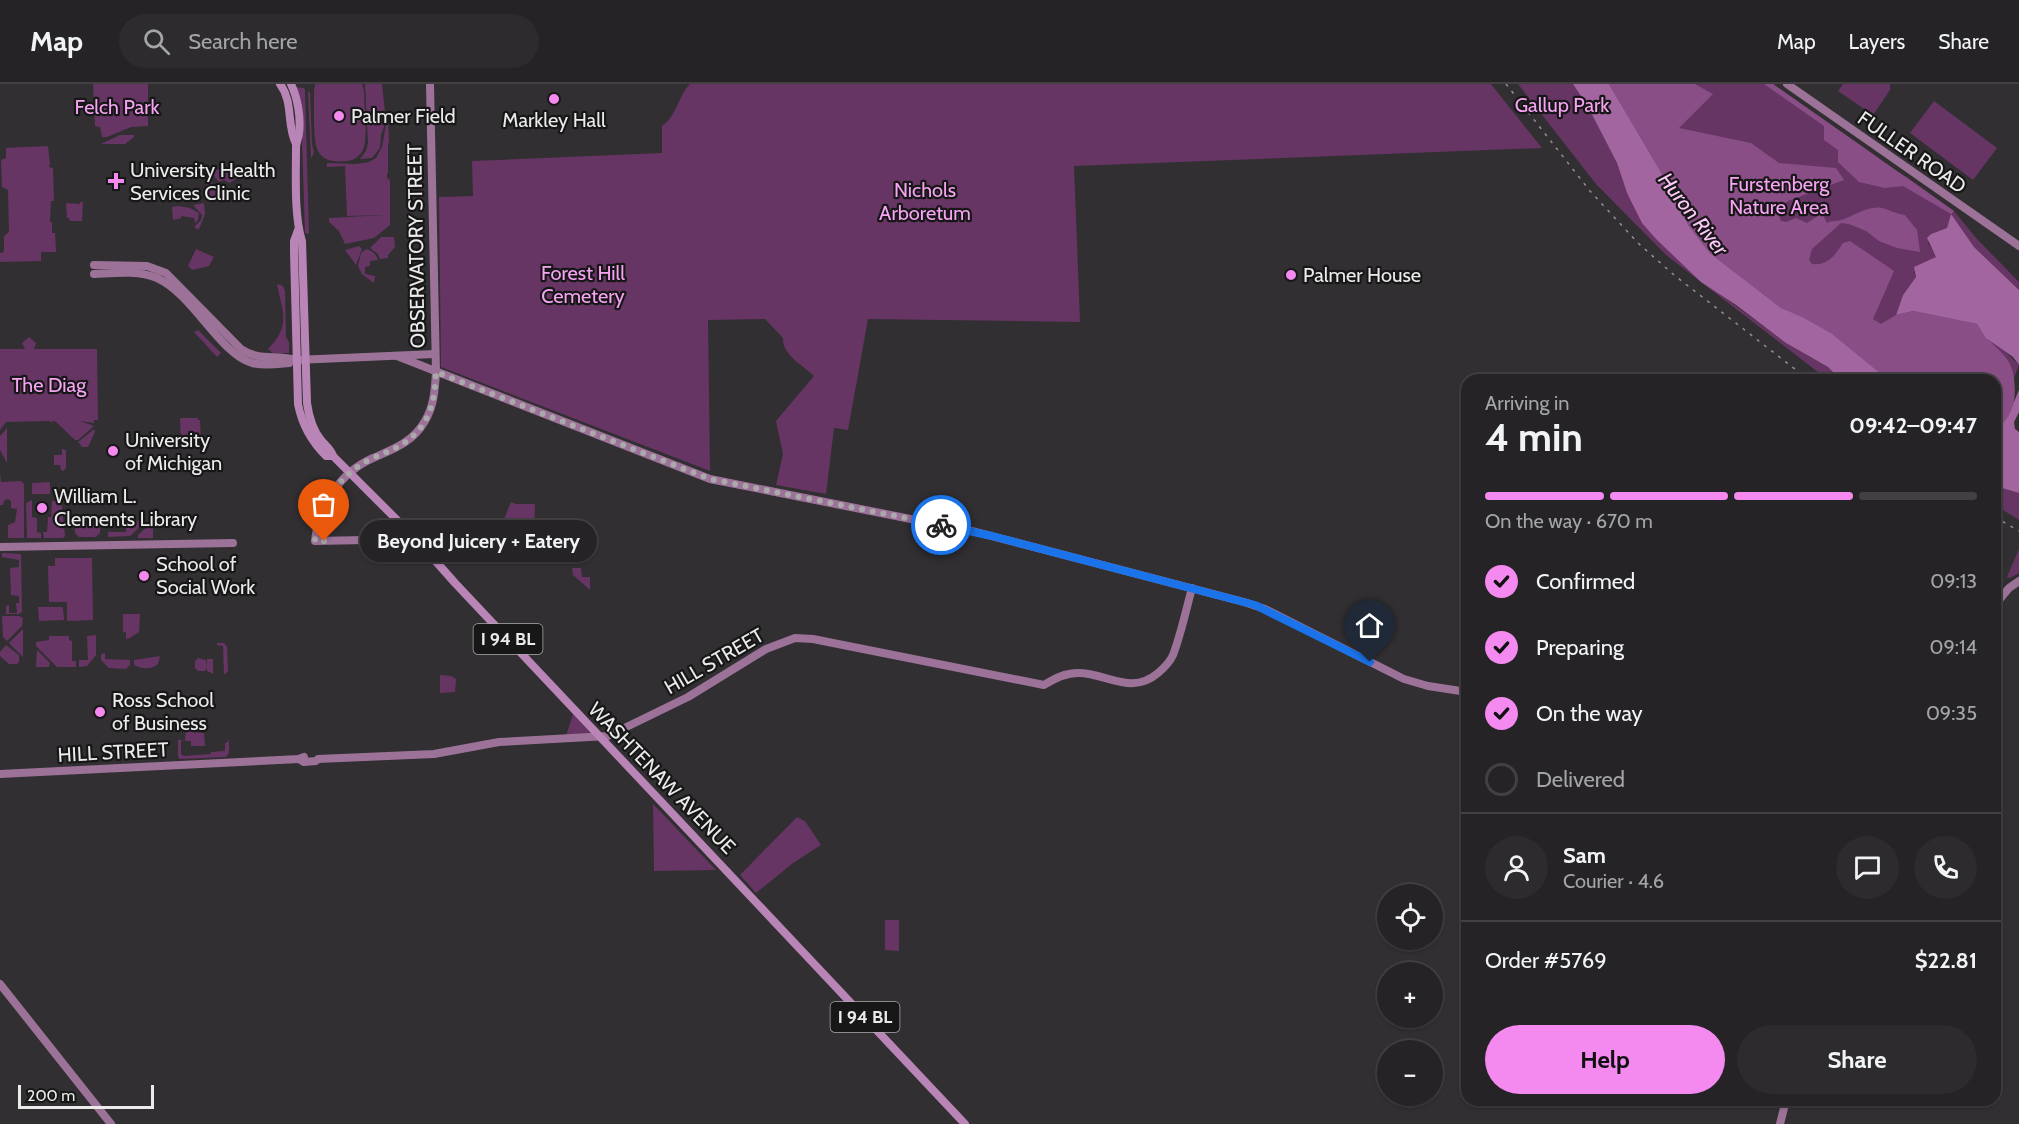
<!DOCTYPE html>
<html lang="en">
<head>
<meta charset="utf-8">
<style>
	body { margin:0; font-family:Cabin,sans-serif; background:#2d2b2d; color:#f1f3f6; height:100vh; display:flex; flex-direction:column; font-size:22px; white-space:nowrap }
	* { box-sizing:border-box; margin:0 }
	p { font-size:20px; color:#a3a4a7 }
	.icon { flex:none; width:33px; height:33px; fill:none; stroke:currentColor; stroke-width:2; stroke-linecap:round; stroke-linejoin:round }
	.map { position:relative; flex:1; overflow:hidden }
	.sheet { position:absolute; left:1461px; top:290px; width:540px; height:732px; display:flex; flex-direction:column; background:#252325; border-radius:18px; box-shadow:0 2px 4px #0004,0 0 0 2px #424042 }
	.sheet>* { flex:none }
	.fabs { position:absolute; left:1377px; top:800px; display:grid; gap:12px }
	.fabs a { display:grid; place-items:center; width:66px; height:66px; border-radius:50%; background:#252325; box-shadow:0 2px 4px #0004,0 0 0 2px #424042; font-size:30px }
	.scale { position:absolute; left:18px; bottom:15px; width:136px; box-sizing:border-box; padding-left:6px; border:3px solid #ecebec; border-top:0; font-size:16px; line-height:21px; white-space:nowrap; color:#ecebec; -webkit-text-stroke:4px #181718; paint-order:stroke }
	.pin { position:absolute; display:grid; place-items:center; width:51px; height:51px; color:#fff; margin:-62px -26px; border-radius:50% 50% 50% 0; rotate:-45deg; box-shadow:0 0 6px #0007 }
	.pin .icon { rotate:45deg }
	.courier { position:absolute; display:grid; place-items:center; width:60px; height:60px; margin:-30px; border:4px solid #1a73e8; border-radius:50%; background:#fff; color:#222; box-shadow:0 2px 8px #0007 }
	.bubble { position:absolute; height:42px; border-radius:21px; background:#252325; box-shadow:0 2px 4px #0004,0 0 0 2px #424042; font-size:20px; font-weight:700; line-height:42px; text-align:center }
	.head em { font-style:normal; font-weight:700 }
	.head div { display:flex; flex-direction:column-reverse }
	.head { display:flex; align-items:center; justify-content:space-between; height:102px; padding:0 24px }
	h1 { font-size:39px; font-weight:700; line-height:45px }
	.bar { display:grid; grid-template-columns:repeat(4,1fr); gap:9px 6px; align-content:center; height:72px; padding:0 24px }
	.bar i { height:8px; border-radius:4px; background:#424042 }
	.bar .active { background:#f489f0 }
	.bar p { grid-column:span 4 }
	.line { display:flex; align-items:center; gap:15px; padding:0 24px; border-top:2px solid #424042 }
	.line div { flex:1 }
	.round { display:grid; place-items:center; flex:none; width:63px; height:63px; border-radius:32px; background:#2d2b2d }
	ol { padding:0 24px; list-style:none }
	li { display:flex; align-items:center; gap:18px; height:66px }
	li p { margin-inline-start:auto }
	li .icon { padding:6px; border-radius:50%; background:#f489f0; color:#111; stroke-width:4 }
	li:last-child { color:#a3a4a7 }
	li i { width:33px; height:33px; border:3px solid #424042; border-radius:50% }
	.button { display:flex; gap:12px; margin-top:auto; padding:12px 24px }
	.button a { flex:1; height:69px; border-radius:36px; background:#f489f0; color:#111; font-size:24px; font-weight:700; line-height:69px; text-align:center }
	.button a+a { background:#2d2b2d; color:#f1f3f6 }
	header { display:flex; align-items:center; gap:36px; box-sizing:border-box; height:84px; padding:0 30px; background:#252325; border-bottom:2px solid #424042 }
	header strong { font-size:28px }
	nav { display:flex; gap:33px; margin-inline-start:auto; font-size:21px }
	.search { width:420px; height:54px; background:#2d2b2d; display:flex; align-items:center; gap:15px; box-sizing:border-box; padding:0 21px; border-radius:33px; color:#a3a4a7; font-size:22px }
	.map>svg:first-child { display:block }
	.green { fill:#663564 }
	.forest { fill:#8a4e87 }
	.water { fill:#a2659f }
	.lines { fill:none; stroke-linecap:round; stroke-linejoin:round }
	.secondary { stroke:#9c7299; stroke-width:8 }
	.primary { stroke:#b984b6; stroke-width:8 }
	.rail { stroke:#939293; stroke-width:1.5; stroke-dasharray:3 6; stroke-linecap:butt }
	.done { stroke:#aba9ab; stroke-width:6; stroke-dasharray:0 10.8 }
	.route { stroke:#1a73e8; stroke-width:8 }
	.poi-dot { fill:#f489f0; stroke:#181718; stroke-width:2 }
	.labels { text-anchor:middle; stroke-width:4.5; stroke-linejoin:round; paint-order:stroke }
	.shield { fill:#181718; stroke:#acabac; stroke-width:1.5 }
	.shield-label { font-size:18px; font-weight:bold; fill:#ecebec }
	.park-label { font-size:20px; fill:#f7a3f3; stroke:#181718 }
	.poi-label { font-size:20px; fill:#ecebec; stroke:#181718; text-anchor:start }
	.street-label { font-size:20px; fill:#ecebec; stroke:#181718 }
	.water-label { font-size:21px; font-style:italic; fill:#fdc9f9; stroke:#181718 }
</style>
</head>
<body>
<header>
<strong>Map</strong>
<div class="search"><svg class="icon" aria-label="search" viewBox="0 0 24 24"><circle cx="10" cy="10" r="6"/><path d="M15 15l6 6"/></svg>Search here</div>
<nav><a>Map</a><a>Layers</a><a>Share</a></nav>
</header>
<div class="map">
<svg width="2019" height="1040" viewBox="0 0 2019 1040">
	<rect width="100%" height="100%" fill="#312f31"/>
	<!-- green -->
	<g class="green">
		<polygon points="93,0 148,0 148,42 131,43 107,53 102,53 100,43 95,42"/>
		<path d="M315 0H362L364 7C364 23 368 49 364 63 361 72 355 76 347 77 316 80 315 65 314 40 314 29 314 18 314 7Z"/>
		<polygon points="365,0 382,0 386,37 381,51 380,64 372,74 360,75 366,67 368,59"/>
		<path d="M690 0H1491L1542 64 1074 82 1080 238 868 235 848 346 834 344 826 410 776 401 783 370 776 337 814 292C803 281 782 271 783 254L765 235 708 236 710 387 441 283 439 113 473 112 472 77 662 69V42C677 32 678 12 690 0Z"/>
		<polygon points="1518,0 1573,0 1588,23 1617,79 1627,109 1656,155 1702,197 1786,259 1828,283 1840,295 1827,295 1666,171 1596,100"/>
		<polygon points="1609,0 1773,0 1879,74 1865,89 1898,88 1907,93 1954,127 1977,155 2019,198 2019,206 1974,163 1951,131 1947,144 1931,150 1928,159 1937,173 1914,188 1916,193 1903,211 1896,231 1913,227 1977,240 2019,281 1995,344 1995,296 1781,224 1757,207 1733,187 1688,141 1660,86"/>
		<polygon points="1843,0 1890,0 1890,6 1873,31 1838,7"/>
		<polygon points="295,3 304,4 305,6 309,150 305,149 301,25"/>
		<polygon points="308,7 310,9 312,60 314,69 311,74"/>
		<polygon points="1934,17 1997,64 1973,96 1910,49"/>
		<polygon points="388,30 389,59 388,59 388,89 387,90 387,94 390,96 390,141 374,154 345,160 339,147 329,138 329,134 384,131 347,132 345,82 327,83 327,79 356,80 369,78 376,74 382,63"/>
		<polygon points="120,51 134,51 134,53 125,60 101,60"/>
		<polygon points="48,62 50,80 49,83 53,84 54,117 51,117 50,138 52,138 52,149 55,149 56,168 41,168 41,177 0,178 0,169 4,168 4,152 9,148 8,106 2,103 1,76 6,74 6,64"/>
		<polygon points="246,85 246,87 230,99 224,96 219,98 209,86"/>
		<polygon points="206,89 219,109 207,116"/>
		<polygon points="80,118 83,118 82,137 70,137 69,134 67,134 66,119 80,120"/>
		<polygon points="204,119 205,130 199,145 197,145 194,143 201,136 202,131 193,121"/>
		<polygon points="178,122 190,124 199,129 198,136 195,139 194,134 181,132 181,134 173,136 172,123"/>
		<polygon points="381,153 394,153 395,163 388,171 388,174 380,175 378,170 370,164"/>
		<polygon points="359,162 362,165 356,181 345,166"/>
		<polygon points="196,165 214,173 209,182 192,186 188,182"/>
		<path d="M366 165C372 166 377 171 378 176L370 177V182L365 183V190L375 192 374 199 362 190 358 182 361 169Z"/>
		<path d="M277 200 283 202 285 207 286 253 289 258V269H273L268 265C292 241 282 227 277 200Z"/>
		<polygon points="198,246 221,269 217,273 194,248"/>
		<polygon points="29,253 36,259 34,265 97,265 98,336 94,336 94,339 80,337 94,342 78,356 75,356 55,337 52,337 53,339 49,337 6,338 0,346 0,265 25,265 22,259"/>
		<polygon points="180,334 198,334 198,336 200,336 201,356 199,357 199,359 181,360"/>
		<polygon points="7,344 7,379 0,366 0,352"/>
		<polygon points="93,346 95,346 95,348 88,363 82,363 78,358"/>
		<polygon points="62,365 66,366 66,384 63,387 61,386 60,381 54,381 54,371 62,371"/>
		<polygon points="0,389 1,398 21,397 24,400 24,454 8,454 8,441 15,438 17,425 11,424 11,417 8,415 4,417 3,421 0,421"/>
		<polygon points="50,398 50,410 32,410 32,399"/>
		<polygon points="1995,402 2019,409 2019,436 1995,421"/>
		<polygon points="32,416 32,433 37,434 37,448 41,449 41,454 27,454 26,419"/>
		<path d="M52 417H62C62 430 64 439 65 452L63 454H44L43 448H47L48 433H51Z"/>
		<polygon points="511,418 516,420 535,420 534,447 502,448 500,445"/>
		<polygon points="142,434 146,437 130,452 108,453 108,448 126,448 126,436 138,437"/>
		<polygon points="100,440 100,449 96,453 79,453 75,449 75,441"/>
		<polygon points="150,440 153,444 153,454 138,454 138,451"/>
		<polygon points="2019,465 2019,489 2010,494 2007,493"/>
		<polygon points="2,469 21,470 22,528 19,530 6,530 6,522 9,521 9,529 17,529 16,519 19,519 19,512 11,511 10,484 19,483 19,476 2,473"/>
		<polygon points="55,474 92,474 93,536 67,537 67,518 49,518 48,482 55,482"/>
		<polygon points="572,484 581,484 582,493 590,493 590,506 573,491"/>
		<polygon points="38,523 63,523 64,536 39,537"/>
		<polygon points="123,530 140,530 139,548 130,554 126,555 126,548 123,548"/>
		<polygon points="2,532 19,532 23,534 22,542 7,557 3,553"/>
		<polygon points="23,545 23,573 9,559"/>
		<polygon points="96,551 96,571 87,582 79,583 79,576 88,576 87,552"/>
		<polygon points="49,552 69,552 69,556 72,557 72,577 76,577 76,583 57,583 36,562 36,558 49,556"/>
		<polygon points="217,559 224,559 227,563 228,587 225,590 224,590 223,562 217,561"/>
		<polygon points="6,561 19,571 19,578 17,580 9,580 0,572 0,568"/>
		<polygon points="37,566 50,579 49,583 36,583"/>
		<polygon points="105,569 105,575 130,576 130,581 126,585 109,584 101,576 101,570"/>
		<path d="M160 572 158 580C152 586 141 585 134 581V576Z"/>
		<polygon points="198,574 206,576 207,583 207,575 213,575 213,590 207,587 207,584 205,587 198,587 195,584 195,577"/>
		<polygon points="440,591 451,592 456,595 455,608 440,609"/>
		<polygon points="573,630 592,650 566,652"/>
		<polygon points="190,640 191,648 204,649 205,662 191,662 191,657 185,657 186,641"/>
		<polygon points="227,655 229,657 229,669 226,673 180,675 178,673 178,656 184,656 181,657 181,670 184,672 211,670 211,668 225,667 225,659 228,658"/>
		<polygon points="653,720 716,786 654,787"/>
		<polygon points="797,733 805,737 821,761 793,779 756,809 740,791"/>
		<polygon points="885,836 899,836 899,867 885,866"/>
	</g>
	<!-- forest -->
	<g class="forest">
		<path d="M1609 0H1695L1713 10 1679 44 1751 59 1779 79 1836 84 1844 96 1788 117C1781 122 1776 128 1781 137L1786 138 1796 134 1807 139 1822 129 1827 139C1832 136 1835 138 1841 136 1852 133 1869 121 1882 124 1890 126 1896 130 1905 131L1917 146 1920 168 1897 164 1879 157 1866 147 1849 140 1841 139 1812 165 1809 176 1812 180C1828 182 1835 171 1843 159L1850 157 1894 187 1873 235 1881 240 1896 231 1913 227 1977 240C1999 275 2019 267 2014 320 2010 330 2007 340 1995 344V296L1887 295 1781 224 1710 169 1688 141 1681 122Z"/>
		<polygon points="1764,0 1773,0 1954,127 1951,130 1903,102 1885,104 1859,98 1838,78 1838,66 1824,56 1824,42"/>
	</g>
	<!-- water -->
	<g class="water">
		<polygon points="1573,0 1609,0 1681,122 1688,141 1710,169 1781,224 1804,234 1832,250 1887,295 1840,295 1828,283 1786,259 1736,221 1701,198 1656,155 1642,139 1627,109 1617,79 1588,23"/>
		<polygon points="1951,130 1974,163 2019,206 2019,281 2013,273 1986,254 1977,240 1913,227 1896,231 1903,211 1916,193 1914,183 1936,173 1927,154 1931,150 1947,144"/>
		<path d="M2019 306V328L2014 338 2015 345 2019 348V409L1995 402V344C2011 338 2012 320 2019 306Z"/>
	</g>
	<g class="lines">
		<!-- secondary -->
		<g class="secondary">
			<polyline points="1787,0 2019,162"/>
			<path d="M94 181 147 182 166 189 241 265C260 278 276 270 296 276L435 270"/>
			<path d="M94 190C115 189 137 186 157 194 193 210 219 269 252 279 264 282 277 280 289 279"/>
			<polyline points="397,272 710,395 976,448 1244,518 1265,525 1404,595 1428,602 1467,608"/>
			<path d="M416 455 315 457C319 422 339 389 373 374 394 365 413 358 425 337 434 322 435 305 436 288L430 0"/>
			<polyline points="0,463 233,459"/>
			<polyline points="1995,521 2009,504 2019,497"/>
			<path d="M299 675 304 678 316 677 318 675 434 670 499 658 608 652 688 613 766 565 795 554 813 555 1044 601C1055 594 1065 589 1078 589 1107 589 1131 612 1158 589 1164 584 1170 578 1173 571 1181 550 1186 526 1192 504"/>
			<polyline points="0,690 299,675 304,673"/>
			<polyline points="0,900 111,1040"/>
			<polyline points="1780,1040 1786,1016"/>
		</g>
		<!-- primary -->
		<g class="primary">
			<path d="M280 0C294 19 286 40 296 60"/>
			<path d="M291 0C298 15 301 34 299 50 298 55 296 59 296 64 296 91 294 133 302 157L307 319C309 333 312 345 321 356 326 362 331 365 333 372L416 455 455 499 965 1040"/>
			<path d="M298 146 294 157V168L298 320C302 341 311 357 326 372H333"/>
		</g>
		<!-- rail -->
		<g class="rail">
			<polyline points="1506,0 1590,107 1638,159 1674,191 1809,296"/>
			<polyline points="1995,433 2019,447"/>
		</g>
	</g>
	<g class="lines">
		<!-- done -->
		<path class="done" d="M324 457H315C316 447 317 436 322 426 331 405 352 383 373 374 394 365 413 358 425 337 434 322 435 305 436 288L710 395 941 441"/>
		<!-- route -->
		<polyline class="route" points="941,441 992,452 1255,521 1370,578"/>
	</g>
	<!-- markers -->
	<g class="poi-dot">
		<circle cx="554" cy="15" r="6"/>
		<circle cx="339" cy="32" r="6"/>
		<path d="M113 88h6v6h6v6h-6v6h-6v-6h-6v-6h6z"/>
		<circle cx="1291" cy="191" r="6"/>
		<circle cx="113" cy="367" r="6"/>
		<circle cx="42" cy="424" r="6"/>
		<circle cx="144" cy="492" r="6"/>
		<circle cx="100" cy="628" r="6"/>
	</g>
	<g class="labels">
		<!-- shield labels -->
		<g class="shield">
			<rect x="473.5" y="540" width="69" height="30" rx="4.5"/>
			<rect x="830.5" y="918" width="69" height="30" rx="4.5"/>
		</g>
		<g class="shield-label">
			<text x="508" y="561">I 94 BL</text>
			<text x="865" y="939">I 94 BL</text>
		</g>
		<!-- park labels -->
		<g class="park-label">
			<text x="1562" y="28">Gallup Park</text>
			<text x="117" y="30">Felch Park</text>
			<text x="1779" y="107">Furstenberg<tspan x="1779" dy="23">Nature Area</tspan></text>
			<text x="925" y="113">Nichols<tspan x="925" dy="23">Arboretum</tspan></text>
			<text x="583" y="196">Forest Hill<tspan x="583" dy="23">Cemetery</tspan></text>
			<text x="49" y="308">The Diag</text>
		</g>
		<!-- poi labels -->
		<g class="poi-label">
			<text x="351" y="39">Palmer Field</text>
			<text x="554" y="43" text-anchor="middle">Markley Hall</text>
			<text x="130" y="93">University Health<tspan x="130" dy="23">Services Clinic</tspan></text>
			<text x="1303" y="198">Palmer House</text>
			<text x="125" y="363">University<tspan x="125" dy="23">of Michigan</tspan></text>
			<text x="54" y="419">William L.<tspan x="54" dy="23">Clements Library</tspan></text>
			<text x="156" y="487">School of<tspan x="156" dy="23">Social Work</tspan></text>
			<text x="112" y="623">Ross School<tspan x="112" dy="23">of Business</tspan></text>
		</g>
		<!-- street labels -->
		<g class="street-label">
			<text transform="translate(1912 68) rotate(35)" y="7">FULLER ROAD</text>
			<text transform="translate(416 162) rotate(-91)" y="7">OBSERVATORY STREET</text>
			<text transform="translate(714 577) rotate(-30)" y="7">HILL STREET</text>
			<text transform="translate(113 668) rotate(-3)" y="7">HILL STREET</text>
			<text transform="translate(662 694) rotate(46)" y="7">WASHTENAW AVENUE</text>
		</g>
		<!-- water labels -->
		<g class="water-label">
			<text transform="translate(1693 130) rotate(52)" y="7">Huron River</text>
		</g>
	</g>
</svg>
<div class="fabs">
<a><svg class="icon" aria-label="locate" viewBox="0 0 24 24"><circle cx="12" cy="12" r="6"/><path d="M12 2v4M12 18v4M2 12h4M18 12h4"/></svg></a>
<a>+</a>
<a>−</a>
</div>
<div class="scale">200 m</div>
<div class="pin" style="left:324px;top:457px;background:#ea580c"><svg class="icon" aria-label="bag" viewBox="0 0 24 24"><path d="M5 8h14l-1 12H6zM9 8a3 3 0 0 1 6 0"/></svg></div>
<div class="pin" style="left:1370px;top:578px;background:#1f2937"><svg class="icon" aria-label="home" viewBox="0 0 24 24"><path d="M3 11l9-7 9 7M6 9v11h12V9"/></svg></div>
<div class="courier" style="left:941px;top:441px"><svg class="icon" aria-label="bike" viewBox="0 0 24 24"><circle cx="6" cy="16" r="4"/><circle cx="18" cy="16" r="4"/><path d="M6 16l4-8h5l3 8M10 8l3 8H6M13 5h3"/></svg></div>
<div class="bubble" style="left:360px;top:436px;width:237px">Beyond Juicery + Eatery</div>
<section class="sheet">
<div class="head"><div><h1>4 min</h1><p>Arriving in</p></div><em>09:42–09:47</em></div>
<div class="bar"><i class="active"></i><i class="active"></i><i class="active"></i><i></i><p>On the way · 670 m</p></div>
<ol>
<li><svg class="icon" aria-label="check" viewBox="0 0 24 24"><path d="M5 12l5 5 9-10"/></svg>Confirmed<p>09:13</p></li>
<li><svg class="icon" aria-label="check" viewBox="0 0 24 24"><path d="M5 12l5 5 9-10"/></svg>Preparing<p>09:14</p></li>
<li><svg class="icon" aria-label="check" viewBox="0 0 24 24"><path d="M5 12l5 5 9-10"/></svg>On the way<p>09:35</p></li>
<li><i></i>Delivered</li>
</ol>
<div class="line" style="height:108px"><a class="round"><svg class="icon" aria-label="person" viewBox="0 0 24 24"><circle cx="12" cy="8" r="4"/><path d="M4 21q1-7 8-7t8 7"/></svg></a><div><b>Sam</b><p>Courier · 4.6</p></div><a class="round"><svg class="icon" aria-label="chat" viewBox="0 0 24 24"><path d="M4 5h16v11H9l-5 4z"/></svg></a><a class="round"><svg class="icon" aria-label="phone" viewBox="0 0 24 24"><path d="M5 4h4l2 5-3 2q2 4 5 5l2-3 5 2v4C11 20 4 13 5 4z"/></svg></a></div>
<div class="line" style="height:78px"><div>Order #5769</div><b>$22.81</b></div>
<div class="button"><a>Help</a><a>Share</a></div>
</section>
</div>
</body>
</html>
